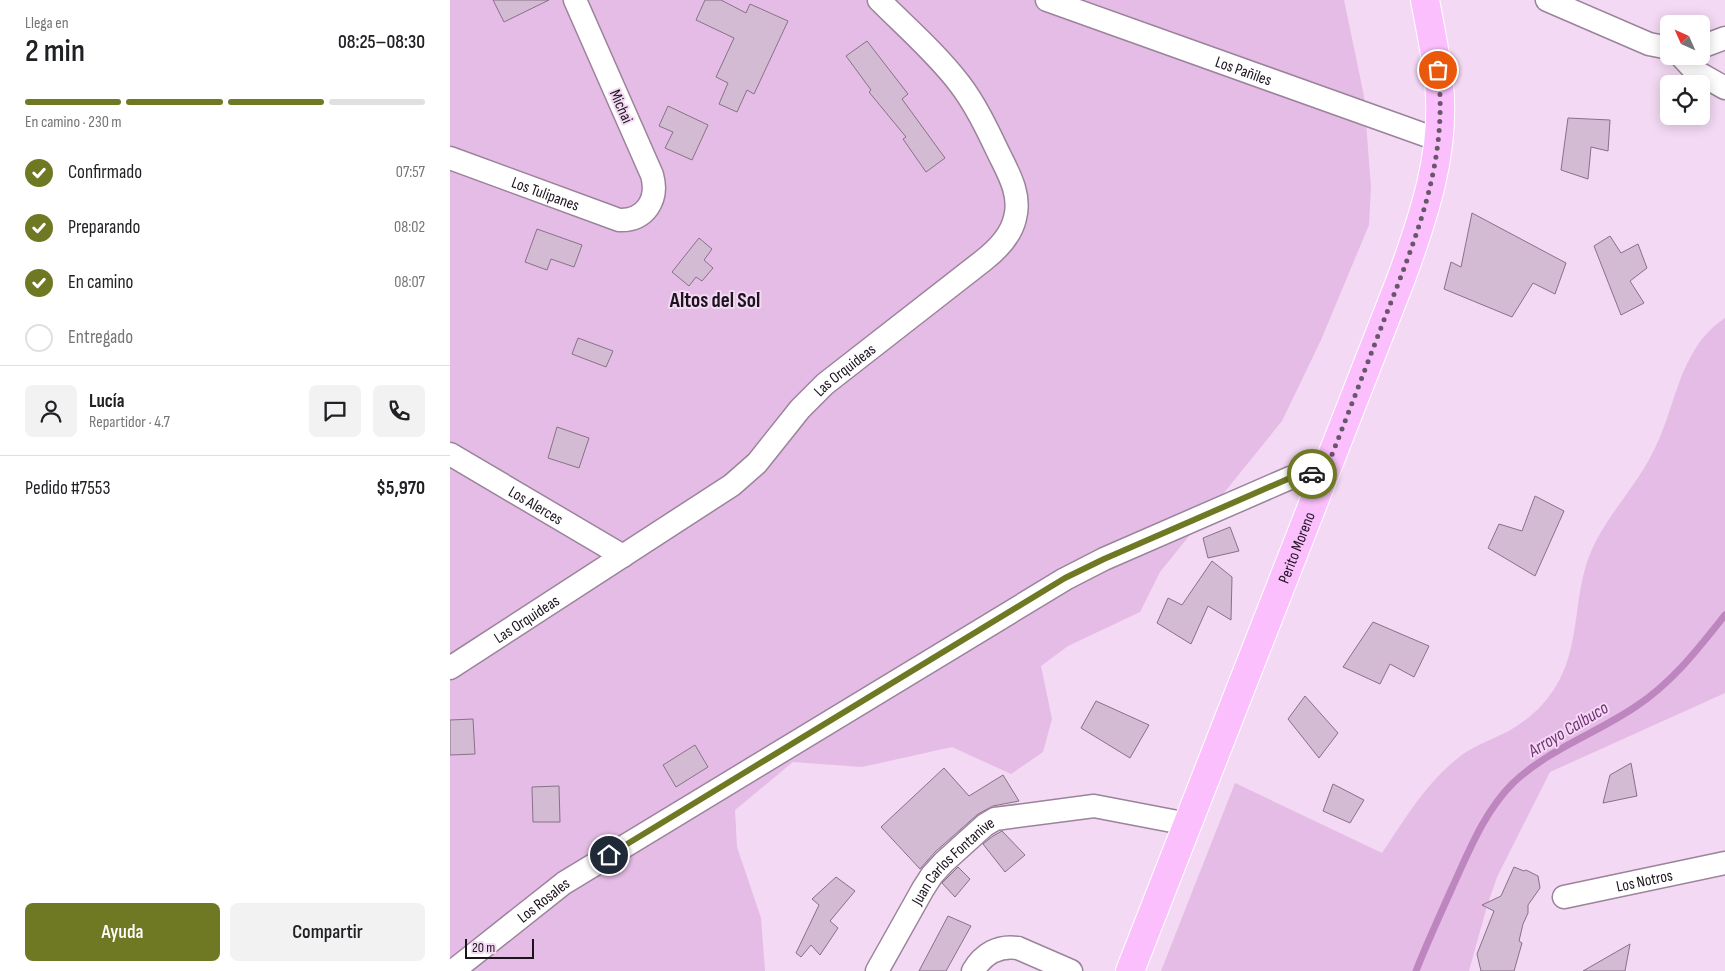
<!DOCTYPE html>
<html lang="es">
<head>
<meta charset="utf-8">
<style>
	body { margin:0; font-family:"Sofia Sans Condensed",sans-serif; background:#f2f2f2; color:#202124; height:100vh; display:flex; flex-direction:column; font-size:19px; white-space:nowrap }
	* { box-sizing:border-box; margin:0 }
	p { font-size:16px; color:#757577 }
	.icon { flex:none; width:28px; height:28px; fill:none; stroke:currentColor; stroke-width:2; stroke-linecap:round; stroke-linejoin:round }
	.map { position:relative; flex:1; overflow:hidden }
	.side { display:flex; flex-direction:column; background:#fff; width:450px }
	.side>* { flex:none }
	.needle { width:32px; rotate:315deg }
	.fabs { position:absolute; left:1210px; top:15px; display:grid; gap:10px }
	.fabs a { display:grid; place-items:center; width:50px; height:50px; border-radius:8px; background:#fff; box-shadow:0 2px 12px #0003; font-size:25px }
	.scale { position:absolute; left:15px; bottom:12px; width:69px; box-sizing:border-box; padding-left:5px; border:2px solid #1c131d; border-top:0; font-size:14px; line-height:18px; white-space:nowrap; color:#1c131d; -webkit-text-stroke:4px #f3d9f3; paint-order:stroke }
	.pin { position:absolute; display:grid; place-items:center; width:42px; height:42px; color:#fff; margin:-21px; border:2px solid #fff; border-radius:50%; box-shadow:0 1px 5px #0007 }
	.courier { position:absolute; display:grid; place-items:center; width:50px; height:50px; margin:-25px; border:4px solid #6f7924; border-radius:50%; background:#fff; color:#222; box-shadow:0 1px 6px #0007 }
	.head em { font-style:normal; font-weight:600 }
	.head div { display:flex; flex-direction:column-reverse }
	.head { display:flex; align-items:center; justify-content:space-between; height:85px; padding:0 25px }
	h1 { font-size:32px; font-weight:600; line-height:38px }
	.bar { display:grid; grid-template-columns:repeat(4,1fr); gap:8px 5px; align-content:center; height:60px; padding:0 25px }
	.bar i { height:6px; border-radius:4px; background:#e0e0e0 }
	.bar .selected { background:#6f7924 }
	.bar p { grid-column:span 4 }
	.line { display:flex; align-items:center; gap:12px; padding:0 25px; border-top:1px solid #e0e0e0 }
	.line div { flex:1 }
	.round { display:grid; place-items:center; flex:none; width:52px; height:52px; border-radius:8px; background:#f2f2f2 }
	ol { padding:0 25px; list-style:none }
	li { display:flex; align-items:center; gap:15px; height:55px }
	li p { margin-inline-start:auto }
	li .icon { padding:5px; border-radius:50%; background:#6f7924; color:#fff; stroke-width:4 }
	li:last-child { color:#757577 }
	li i { width:28px; height:28px; border:2px solid #e0e0e0; border-radius:50% }
	.action { display:flex; gap:10px; margin-top:auto; padding:10px 25px }
	.action a { flex:1; height:58px; border-radius:8px; background:#6f7924; color:#fff; font-size:20px; font-weight:600; line-height:58px; text-align:center }
	.action a+a { background:#f2f2f2; color:#202124 }
	main { display:flex; flex:1; min-height:0 }
	.map>svg:first-child { display:block }
	.green { fill:#e5bce5 }
	.lines { fill:none; stroke-linecap:round; stroke-linejoin:round }
	.stream { stroke:#be86bf; stroke-width:7 }
	.building { fill:#d4bbd4; stroke:#887188 }
	.minor-casing { stroke:#9b839b; stroke-width:25 }
	.major-casing { stroke:#fff; stroke-width:30 }
	.minor { stroke:#fff; stroke-width:22 }
	.major { stroke:#fbbffd; stroke-width:28 }
	.done { stroke:#675868; stroke-width:5; stroke-dasharray:0 9 }
	.route { stroke:#6f7924; stroke-width:6 }
	.labels { text-anchor:middle; stroke-width:4; stroke-linejoin:round; paint-order:stroke }
	.street-label { font-size:16px; fill:#1c131d; stroke:#f3d9f3 }
	.water-label { font-size:18px; font-style:italic; fill:#722e75; stroke:#f3d9f3 }
	.district-label { font-size:21px; font-weight:bold; fill:#1c131d; stroke:#f3d9f3 }
</style>
</head>
<body>
<main>
<section class="side">
<div class="head"><div><h1>2 min</h1><p>Llega en</p></div><em>08:25–08:30</em></div>
<div class="bar"><i class="selected"></i><i class="selected"></i><i class="selected"></i><i></i><p>En camino · 230 m</p></div>
<ol>
<li><svg class="icon" aria-label="check" viewBox="0 0 24 24"><path d="M5 12l5 5 9-10"/></svg>Confirmado<p>07:57</p></li>
<li><svg class="icon" aria-label="check" viewBox="0 0 24 24"><path d="M5 12l5 5 9-10"/></svg>Preparando<p>08:02</p></li>
<li><svg class="icon" aria-label="check" viewBox="0 0 24 24"><path d="M5 12l5 5 9-10"/></svg>En camino<p>08:07</p></li>
<li><i></i>Entregado</li>
</ol>
<div class="line" style="height:90px"><a class="round"><svg class="icon" aria-label="person" viewBox="0 0 24 24"><circle cx="12" cy="8" r="4"/><path d="M4 21q1-7 8-7t8 7"/></svg></a><div><b>Lucía</b><p>Repartidor · 4.7</p></div><a class="round"><svg class="icon" aria-label="chat" viewBox="0 0 24 24"><path d="M4 5h16v11H9l-5 4z"/></svg></a><a class="round"><svg class="icon" aria-label="phone" viewBox="0 0 24 24"><path d="M5 4h4l2 5-3 2q2 4 5 5l2-3 5 2v4C11 20 4 13 5 4z"/></svg></a></div>
<div class="line" style="height:65px"><div>Pedido #7553</div><b>$5,970</b></div>
<div class="action"><a>Ayuda</a><a>Compartir</a></div>
</section>
<div class="map">
<svg width="1275" height="971" viewBox="0 0 1275 971">
	<rect width="100%" height="100%" fill="#f3d9f3"/>
	<!-- green -->
	<g class="green">
		<polygon points="0,0 894,0 914,96 921,188 919,225 871,340 832,421 710,572 690,612 618,646 591,666 602,719 593,752 561,774 502,747 412,767 343,762 285,810 287,847 311,918 315,971 0,971"/>
		<path d="M1275 318V693L1100 772 1047 877 1037 906 1019 971H711L785 783 932 853C956 817 978 780 1013 754 1027 745 1042 739 1057 732 1077 721 1094 706 1106 686 1128 650 1124 608 1135 569 1147 524 1183 493 1203 452 1220 420 1225 382 1244 351 1251 338 1263 326 1275 318Z"/>
	</g>
	<g class="lines">
		<!-- stream -->
		<path class="stream" d="M966 971C977 943 990 915 1002 888 1019 851 1034 812 1063 783 1099 749 1145 734 1185 707 1222 683 1248 649 1275 615"/>
	</g>
	<!-- building -->
	<g class="building">
		<polygon points="43,0 99,0 54,22"/>
		<polygon points="255,0 271,0 296,13 300,4 338,21 304,94 297,90 287,112 269,104 278,83 266,77 284,38 246,20"/>
		<polygon points="417,41 458,94 452,99 495,158 476,172 453,139 456,137 419,92 421,90 396,56"/>
		<polygon points="218,106 258,125 242,160 215,148 223,132 209,126"/>
		<polygon points="1118,118 1160,120 1158,151 1141,147 1138,179 1111,170"/>
		<polygon points="1022,213 1116,263 1105,294 1083,283 1062,317 994,289 1001,262 1011,267"/>
		<polygon points="87,229 132,245 124,267 101,259 97,270 75,262"/>
		<polygon points="1160,236 1171,253 1188,244 1197,268 1180,281 1194,303 1171,315 1144,246"/>
		<polygon points="249,238 262,249 254,260 263,268 252,281 246,277 239,286 222,272"/>
		<polygon points="128,338 163,351 156,367 122,354"/>
		<polygon points="107,427 139,438 129,468 98,458"/>
		<polygon points="1085,496 1114,511 1085,576 1038,548 1049,524 1072,531"/>
		<polygon points="780,527 789,551 758,558 753,538"/>
		<polygon points="762,561 782,577 781,620 758,606 741,644 707,623 718,598 732,605"/>
		<polygon points="923,622 979,646 964,677 940,664 930,684 893,667"/>
		<polygon points="855,696 888,733 869,758 838,719"/>
		<polygon points="646,701 699,725 680,758 631,728"/>
		<polygon points="23,719 25,754 0,755 0,720"/>
		<polygon points="245,745 258,767 226,787 213,765"/>
		<polygon points="1181,763 1187,796 1153,803 1160,775"/>
		<polygon points="494,768 519,796 553,775 569,801 543,806 528,814 485,852 470,869 431,827"/>
		<polygon points="883,784 914,800 900,823 873,811"/>
		<polygon points="109,786 110,822 83,822 82,787"/>
		<polygon points="552,831 575,855 555,872 533,844 543,836"/>
		<polygon points="508,867 520,879 505,897 492,883"/>
		<polygon points="1064,867 1074,871 1076,870 1088,876 1090,888 1078,905 1078,913 1073,924 1069,941 1072,943 1064,971 1031,971 1027,954 1044,911 1032,905 1051,896"/>
		<polygon points="386,877 405,891 380,921 388,928 370,955 361,945 351,957 346,953 369,905 362,899"/>
		<polygon points="498,916 521,926 496,971 469,971"/>
		<polygon points="1180,944 1175,971 1133,971"/>
	</g>
	<g class="lines">
		<!-- minor casing -->
		<g class="minor-casing">
			<g id="minor">
				<path id="s1" d="M597 0 989 140"/>
				<polyline points="1097,0 1199,44 1219,48"/>
				<polyline points="1251,47 1275,38"/>
				<polyline points="1231,56 1245,71 1275,88"/>
				<path id="s2" d="M0 158 169 220C195 221 209 200 202 175L125 0"/>
				<path id="s3" d="M0 454 173 556"/>
				<path id="s4" d="M0 668 282 485 307 463 350 409 375 384 534 260C548 249 561 236 565 218 571 196 560 176 550 156 538 131 526 105 509 83 486 53 456 27 429 0"/>
				<path id="s5" d="M1114 897 1275 863"/>
				<path id="s6" d="M3 971 114 883 615 579 654 559 840 478 859 474 873 477"/>
				<path id="s7" d="M427 971 473 889 482 875 494 862 535 825 545 819 644 806 738 824"/>
				<path d="M523 971C533 954 548 945 568 948L621 971"/>
			</g>
		</g>
		<!-- major casing -->
		<g class="major-casing">
			<g id="major">
				<path id="s8" d="M680 971 951 279C974 216 996 151 989 83 986 55 980 27 975 0"/>
			</g>
		</g>
		<!-- minor -->
		<use href="#minor" class="minor"/>
		<!-- major -->
		<use href="#major" class="major"/>
	</g>
	<g class="lines">
		<!-- done -->
		<path class="done" d="M862 474 873 477C894 425 914 372 934 320 966 238 999 160 988 70"/>
		<!-- route -->
		<polyline class="route" points="159,855 615,578 654,559 840,478 853,474 862,474"/>
	</g>
	<g class="labels">
		<!-- street labels -->
		<g class="street-label">
			<text dy="6" stroke="none"><textPath href="#s1" startOffset="209">Los Pañiles</textPath></text>
			<text transform="translate(172 106) rotate(66)" y="6">Michai</text>
			<text dy="6" stroke="none"><textPath href="#s2" startOffset="102">Los Tulipanes</textPath></text>
			<text dy="6" stroke="none"><textPath href="#s4" startOffset="498">Las Orquideas</textPath></text>
			<text dy="6" stroke="none"><textPath href="#s3" startOffset="100">Los Alerces</textPath></text>
			<text dy="6" stroke="none"><textPath href="#s8" startOffset="455">Perito Moreno</textPath></text>
			<text dy="6" stroke="none"><textPath href="#s4" startOffset="91">Las Orquideas</textPath></text>
			<text dy="6" stroke="none"><textPath href="#s7" startOffset="135">Juan Carlos Fontanive</textPath></text>
			<text dy="6" stroke="none"><textPath href="#s5" startOffset="82">Los Notros</textPath></text>
			<text dy="6" stroke="none"><textPath href="#s6" startOffset="115">Los Rosales</textPath></text>
		</g>
		<!-- water labels -->
		<g class="water-label">
			<text transform="translate(1118 729) rotate(-31)" y="6">Arroyo Calbuco</text>
		</g>
		<!-- district labels -->
		<g class="district-label">
			<text x="265" y="307">Altos del Sol</text>
		</g>
	</g>
</svg>
<div class="fabs">
<a><svg class="needle" viewBox="-14 -14 28 28"><path d="M0-13l5 13h-10z" fill="#e53935"/><path d="M0 13l5-13h-10z" fill="#757577"/></svg></a>
<a><svg class="icon" aria-label="locate" viewBox="0 0 24 24"><circle cx="12" cy="12" r="6"/><path d="M12 2v4M12 18v4M2 12h4M18 12h4"/></svg></a>
</div>
<div class="scale">20 m</div>
<div class="pin" style="left:988px;top:70px;background:#ea580c"><svg class="icon" aria-label="bag" viewBox="0 0 24 24"><path d="M5 8h14l-1 12H6zM9 8a3 3 0 0 1 6 0"/></svg></div>
<div class="pin" style="left:159px;top:855px;background:#1f2937"><svg class="icon" aria-label="home" viewBox="0 0 24 24"><path d="M3 11l9-7 9 7M6 9v11h12V9"/></svg></div>
<div class="courier" style="left:862px;top:474px"><svg class="icon" aria-label="car" viewBox="0 0 24 24"><path d="M5 17H2v-5l4-1 3-4h7l3 4 3 1v5h-3M9 17h6M6 11h13"/><circle cx="7" cy="17" r="2"/><circle cx="17" cy="17" r="2"/></svg></div>
</div>
</main>
</body>
</html>
